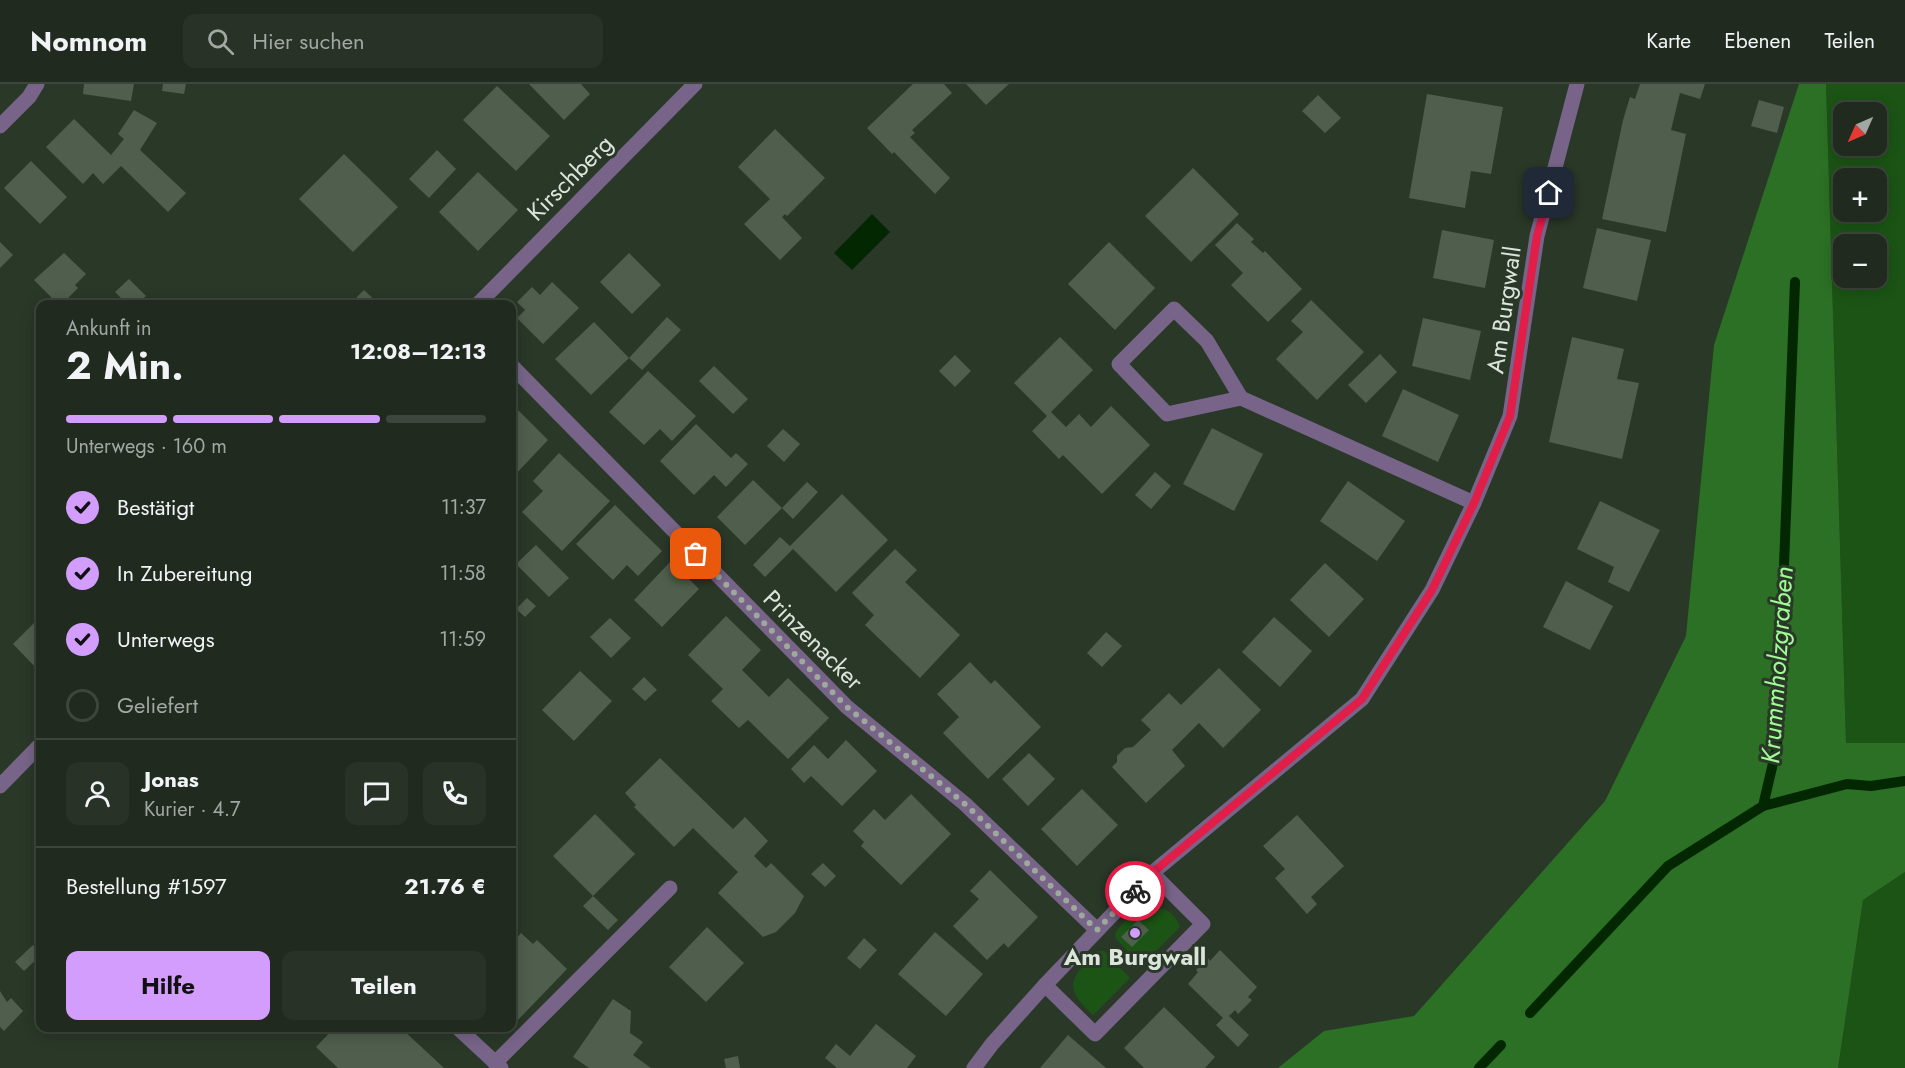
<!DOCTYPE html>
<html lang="de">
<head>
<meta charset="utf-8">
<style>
	body { margin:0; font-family:Jost,sans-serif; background:#283227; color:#f1f3f6; height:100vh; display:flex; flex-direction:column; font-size:22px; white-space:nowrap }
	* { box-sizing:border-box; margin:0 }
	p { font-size:20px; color:#a2a7a4 }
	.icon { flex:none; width:33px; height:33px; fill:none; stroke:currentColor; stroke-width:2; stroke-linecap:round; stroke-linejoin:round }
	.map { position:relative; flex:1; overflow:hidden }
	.drawer { position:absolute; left:36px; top:216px; width:480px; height:732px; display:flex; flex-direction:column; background:#202a1e; border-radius:12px; box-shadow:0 3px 15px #0003,0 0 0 2px #3d463c }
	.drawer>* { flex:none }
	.needle { width:39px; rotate:225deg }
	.buttons { position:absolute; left:1833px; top:18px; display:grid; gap:12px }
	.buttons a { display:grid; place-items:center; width:54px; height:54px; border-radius:12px; background:#202a1e; box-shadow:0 3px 15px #0003,0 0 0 2px #3d463c; font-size:30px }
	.pin { position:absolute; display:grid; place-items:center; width:51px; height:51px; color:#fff; margin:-26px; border-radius:12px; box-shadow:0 3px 9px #0006 }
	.courier { position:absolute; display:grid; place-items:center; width:60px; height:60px; margin:-30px; border:4px solid #e11d48; border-radius:50%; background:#fff; color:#222; box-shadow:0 2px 8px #0007 }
	.overview em { font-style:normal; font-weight:700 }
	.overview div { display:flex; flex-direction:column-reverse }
	.overview { display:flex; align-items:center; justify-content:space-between; height:102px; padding:0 30px }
	h1 { font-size:39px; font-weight:700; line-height:45px }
	.bar { display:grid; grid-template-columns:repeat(4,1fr); gap:9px 6px; align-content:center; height:72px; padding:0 30px }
	.bar i { height:8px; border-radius:4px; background:#3d463c }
	.bar .selected { background:#d29dfd }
	.bar p { grid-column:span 4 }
	.line { display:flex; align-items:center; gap:15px; padding:0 30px; border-top:2px solid #3d463c }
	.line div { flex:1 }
	.round { display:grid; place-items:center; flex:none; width:63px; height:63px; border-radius:12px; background:#283227 }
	ol { padding:0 30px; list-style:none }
	li { display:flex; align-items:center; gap:18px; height:66px }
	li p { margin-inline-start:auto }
	li .icon { padding:6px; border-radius:50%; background:#d29dfd; color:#111; stroke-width:4 }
	li:last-child { color:#a2a7a4 }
	li i { width:33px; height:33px; border:3px solid #3d463c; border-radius:50% }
	.action { display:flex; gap:12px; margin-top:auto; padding:12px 30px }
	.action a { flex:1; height:69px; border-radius:12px; background:#d29dfd; color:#111; font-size:24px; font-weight:700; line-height:69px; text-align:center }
	.action a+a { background:#283227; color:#f1f3f6 }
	header { display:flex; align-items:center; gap:36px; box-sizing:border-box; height:84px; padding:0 30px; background:#202a1e; border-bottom:2px solid #3d463c }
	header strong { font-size:28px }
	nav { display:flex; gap:33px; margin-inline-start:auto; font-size:21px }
	.search { width:420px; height:54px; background:#283227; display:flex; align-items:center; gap:15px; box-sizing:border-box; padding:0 21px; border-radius:12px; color:#a2a7a4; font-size:22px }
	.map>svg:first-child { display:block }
	.green { fill:#1b5415; fill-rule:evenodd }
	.forest { fill:#2b7024 }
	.water { fill:#032701 }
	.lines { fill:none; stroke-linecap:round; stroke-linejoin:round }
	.stream { stroke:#032701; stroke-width:10 }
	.building { fill:#4f5e4d }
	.minor { stroke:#776488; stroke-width:15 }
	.done { stroke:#9ea89c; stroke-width:6; stroke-dasharray:0 10.8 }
	.route { stroke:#e11d48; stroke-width:8 }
	.poi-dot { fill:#d29dfd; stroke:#2a3828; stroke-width:2 }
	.labels { text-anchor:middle; stroke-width:6; stroke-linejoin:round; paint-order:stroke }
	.street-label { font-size:24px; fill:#dce5db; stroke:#2a3828 }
	.poi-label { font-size:24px; font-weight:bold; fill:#dce5db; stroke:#2a3828 }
	.water-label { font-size:26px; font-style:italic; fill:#a1fb96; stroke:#2a3828 }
</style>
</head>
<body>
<header>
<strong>Nomnom</strong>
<div class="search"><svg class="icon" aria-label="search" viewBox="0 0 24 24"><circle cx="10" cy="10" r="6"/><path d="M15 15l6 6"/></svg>Hier suchen</div>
<nav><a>Karte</a><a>Ebenen</a><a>Teilen</a></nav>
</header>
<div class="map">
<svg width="1905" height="984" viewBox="0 0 1905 984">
	<rect width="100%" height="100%" fill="#2a3828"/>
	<!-- green -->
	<g class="green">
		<path d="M1826 0H1905V659L1846 660ZM1844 28H1876V62H1844ZM1844 94H1876V128H1844ZM1844 160H1876V194H1844Z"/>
		<polygon points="1905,788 1905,984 1838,984 1863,816"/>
		<path d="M1146 823C1164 823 1173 826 1180 843L1142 881 1116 855 1115 850C1122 838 1134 828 1146 823Z"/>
		<path d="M1097 867H1104L1130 894 1093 931C1061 901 1072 894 1097 867Z"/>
	</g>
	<!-- forest -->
	<polygon class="forest" points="1799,0 1826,0 1846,659 1905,659 1905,788 1863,816 1838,984 1278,984 1324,947 1414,932 1605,717 1686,552 1714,261"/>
	<!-- water -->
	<polygon class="water" points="872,130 890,148 852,186 834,169"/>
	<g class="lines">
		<!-- stream -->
		<g class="stream">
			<polyline points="1763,722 1847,700 1871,702 1905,697"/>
			<polyline points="1530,929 1668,782 1763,722 1777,662 1795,198"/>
			<polyline points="1479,984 1501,961"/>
		</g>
	</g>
	<!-- building -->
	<g class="building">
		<polygon points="84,0 134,0 131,17 83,10"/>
		<polygon points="163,0 186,0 184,10 162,7"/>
		<polygon points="529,0 581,0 590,10 564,36"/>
		<polygon points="913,0 944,0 952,9 912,46 915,49 910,53 950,94 935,110 894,68 892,70 867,44"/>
		<polygon points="966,0 1009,0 986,21"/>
		<polygon points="1640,0 1705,0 1700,15 1680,9 1671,46 1686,50 1666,148 1602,135 1623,36 1630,13 1635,15"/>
		<polygon points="497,2 550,52 516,87 463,36"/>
		<polygon points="1427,10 1503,23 1491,90 1471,87 1465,124 1409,114"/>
		<polygon points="1318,11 1341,34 1325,49 1302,27"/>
		<polygon points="1759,16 1784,23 1777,49 1751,42"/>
		<polygon points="134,26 157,39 140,66 186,109 168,128 121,82 103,100 93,89 83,100 46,63 74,35 111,71 124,55 118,50"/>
		<polygon points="775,45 825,94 787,132 785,130 782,133 802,154 780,176 744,140 770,115 738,83"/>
		<polygon points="437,66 456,85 429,114 409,95"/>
		<polygon points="344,70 398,123 353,168 299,115"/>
		<polygon points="31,77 67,113 40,140 4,104"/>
		<polygon points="1193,84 1239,130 1191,178 1145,132"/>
		<polygon points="478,88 518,126 478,167 439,128"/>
		<polygon points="1237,139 1254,155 1251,158 1263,169 1265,167 1302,205 1268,238 1231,201 1243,189 1215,161"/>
		<polygon points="1597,144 1651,156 1637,217 1583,204"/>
		<polygon points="1442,146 1494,156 1485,204 1433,194"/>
		<polygon points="0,158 13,171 0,184"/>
		<polygon points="1109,158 1155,204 1115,246 1068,200"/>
		<polygon points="64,169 86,190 75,201 78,204 62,220 58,220 34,196"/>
		<polygon points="629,169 661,201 632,230 600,198"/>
		<polygon points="129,195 146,212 137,220 122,220 125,218 115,208"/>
		<polygon points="552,198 579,224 543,260 517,234 525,226 517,218 532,203 540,211"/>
		<polygon points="364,206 379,220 350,220"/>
		<polygon points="1311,216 1364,268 1317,316 1276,275 1303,248 1291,237"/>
		<polygon points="667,233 681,246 642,286 629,274"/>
		<polygon points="1423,234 1481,247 1470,296 1412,282"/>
		<polygon points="594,238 629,274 591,311 555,275"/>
		<polygon points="1060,253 1093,286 1051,328 1066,343 1079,330 1091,343 1111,322 1150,361 1102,410 1063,371 1059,375 1032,347 1047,332 1014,299"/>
		<polygon points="1572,253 1624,265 1617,295 1639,299 1622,375 1549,358"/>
		<polygon points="1380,270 1397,288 1366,319 1348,301"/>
		<polygon points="955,271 971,287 955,303 939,287"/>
		<polygon points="714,282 748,315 733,330 699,297"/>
		<polygon points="648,287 696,332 672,357 660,345 644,361 609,328"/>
		<polygon points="1403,305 1459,331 1438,378 1382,352"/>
		<polygon points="512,320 548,356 512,394"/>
		<polygon points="696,340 731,374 736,369 748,380 726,403 714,391 694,411 660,377"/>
		<polygon points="1212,344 1263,370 1234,427 1183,400"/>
		<polygon points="783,345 800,360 784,378 767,362"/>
		<polygon points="559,369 610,417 562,467 522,428 543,407 533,397"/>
		<polygon points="1155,388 1171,402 1151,425 1135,411"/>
		<polygon points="753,396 782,424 807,398 818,408 793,435 782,424 745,461 717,433"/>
		<polygon points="1348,397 1405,437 1377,477 1320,437"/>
		<polygon points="842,410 888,456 836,508 793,465 765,493 753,481 780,453 790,462"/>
		<polygon points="1600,417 1660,446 1629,508 1608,498 1614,483 1577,465"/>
		<polygon points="615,421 662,467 638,492 627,481 613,496 576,460"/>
		<polygon points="536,461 569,494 549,513 516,480"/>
		<polygon points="895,465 917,486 905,498 960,551 920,594 865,541 874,531 852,509"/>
		<polygon points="671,477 699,505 662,543 634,516"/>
		<polygon points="1325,479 1364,515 1329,553 1290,516"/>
		<polygon points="1566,497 1613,522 1590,566 1543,543"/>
		<polygon points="527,514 536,522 525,533 516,525"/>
		<polygon points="726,532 761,566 742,586 769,613 788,594 829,634 788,675 748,636 739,644 711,617 723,605 688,571"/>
		<polygon points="40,533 40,588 13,560"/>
		<polygon points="1274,533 1312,567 1280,603 1242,568"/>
		<polygon points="610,534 631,554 611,574 590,553"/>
		<polygon points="1106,548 1122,562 1102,583 1087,569"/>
		<polygon points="970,578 991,600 995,596 1041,643 988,695 943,649 959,633 937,610"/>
		<polygon points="1219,584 1261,626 1223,664 1199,639 1172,666 1185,682 1146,719 1112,683 1117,678 1117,672 1125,664 1133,663 1151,646 1141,636 1169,609 1181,621"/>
		<polygon points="580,587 612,617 574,657 542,626"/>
		<polygon points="644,593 657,606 645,617 632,605"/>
		<polygon points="846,656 877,687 842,722 811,692 804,699 791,685 814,661 828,675"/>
		<polygon points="1029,669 1055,695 1028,722 1002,695"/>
		<polygon points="660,674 733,745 745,733 768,757 754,772 766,784 771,779 804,812 795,829 776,848 763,853 718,809 738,788 693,744 674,763 634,723 636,721 625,709"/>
		<polygon points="1082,705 1118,741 1077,782 1041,745"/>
		<polygon points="911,710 951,750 901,801 861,762 864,758 853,747 874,725 885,736"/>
		<polygon points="595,730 635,770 593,812 553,772"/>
		<polygon points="1297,731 1344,782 1311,813 1317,820 1307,830 1275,794 1285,785 1263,762"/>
		<polygon points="823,779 836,792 825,803 811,790"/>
		<polygon points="990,786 1038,833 1008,864 1004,859 987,876 953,842 979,815 970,807"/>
		<polygon points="593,812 618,836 608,846 583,822"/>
		<polygon points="1138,836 1149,846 1132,863 1121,853"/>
		<polygon points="707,843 744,879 706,918 669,883"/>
		<polygon points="935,848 983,890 946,932 898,890"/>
		<polygon points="521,849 533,860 537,856 567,885 517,937 512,932 512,859"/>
		<polygon points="864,854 877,866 860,885 847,874"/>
		<polygon points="33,861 40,869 40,872 24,887 15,878"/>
		<polygon points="1220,866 1257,903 1248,913 1252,916 1238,930 1235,926 1229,932 1249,951 1238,963 1216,941 1223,934 1188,900 1198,888 1196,886 1208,874 1210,877"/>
		<polygon points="0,907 7,918 11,914 23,927 4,947 0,943"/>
		<polygon points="613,915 631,927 630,949 643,958 633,971 651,984 589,984 573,973"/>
		<polygon points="1164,923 1215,973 1205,984 1144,984 1124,964"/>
		<polygon points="876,940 916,972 907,984 837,984 825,974 836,960 850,972"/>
		<polygon points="334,944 361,944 363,946 365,944 401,944 444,984 338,984 316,963"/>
		<polygon points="1068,951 1106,984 1040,984"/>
		<polygon points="738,972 740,984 726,984 724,975"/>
	</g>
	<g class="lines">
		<!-- minor -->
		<g class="minor">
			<polyline points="0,42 29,13 37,0"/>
			<polyline points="478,220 695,0"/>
			<polyline points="512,282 847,623 965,720 1097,846"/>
			<polyline points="1241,314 1167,330 1119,280 1174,225 1207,257 1241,314 1474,419"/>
			<polyline points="0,702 40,661"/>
			<polyline points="1045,901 1095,950 1203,840 1152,789"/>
			<polyline points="458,944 501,984"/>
			<polyline points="495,979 670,804"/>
			<polyline points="974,984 992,960 1045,901 1152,789 1362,615 1432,506 1474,419 1510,332 1537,152 1577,0"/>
		</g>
	</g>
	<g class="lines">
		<!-- done -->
		<polyline class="done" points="696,470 847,623 965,720 1097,846 1135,807"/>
		<!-- route -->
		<polyline class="route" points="1135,807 1152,789 1362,615 1432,506 1474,419 1510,332 1537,152 1549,109"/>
	</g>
	<!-- markers -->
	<circle class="poi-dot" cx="1135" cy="849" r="6"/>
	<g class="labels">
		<!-- street labels -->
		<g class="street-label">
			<text transform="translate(570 94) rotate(-45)" y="8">Kirschberg</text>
			<text transform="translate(1504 226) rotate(-82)" y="8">Am Burgwall</text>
			<text transform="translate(813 556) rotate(45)" y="8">Prinzenacker</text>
		</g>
		<!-- poi labels -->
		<g class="poi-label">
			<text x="1135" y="881">Am Burgwall</text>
		</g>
		<!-- water labels -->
		<g class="water-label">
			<text transform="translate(1777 581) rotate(-86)" y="9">Krummholzgraben</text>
		</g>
	</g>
</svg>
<div class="buttons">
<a><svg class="needle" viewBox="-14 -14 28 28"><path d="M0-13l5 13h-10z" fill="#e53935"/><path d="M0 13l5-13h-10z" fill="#a2a7a4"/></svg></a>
<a>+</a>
<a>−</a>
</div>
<div class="pin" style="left:696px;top:470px;background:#ea580c"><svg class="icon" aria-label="bag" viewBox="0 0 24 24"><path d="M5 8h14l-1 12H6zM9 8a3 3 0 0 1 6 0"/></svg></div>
<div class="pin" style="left:1549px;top:109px;background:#1f2937"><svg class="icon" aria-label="home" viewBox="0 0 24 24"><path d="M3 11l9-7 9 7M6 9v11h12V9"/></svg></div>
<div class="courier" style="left:1135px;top:807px"><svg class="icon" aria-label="bike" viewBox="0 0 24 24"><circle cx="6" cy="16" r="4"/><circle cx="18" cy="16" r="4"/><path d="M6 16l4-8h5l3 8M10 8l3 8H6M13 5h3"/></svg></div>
<section class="drawer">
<div class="overview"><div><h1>2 Min.</h1><p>Ankunft in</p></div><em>12:08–12:13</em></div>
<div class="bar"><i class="selected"></i><i class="selected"></i><i class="selected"></i><i></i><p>Unterwegs · 160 m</p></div>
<ol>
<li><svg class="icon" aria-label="check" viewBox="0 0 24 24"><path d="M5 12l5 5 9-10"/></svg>Bestätigt<p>11:37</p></li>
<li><svg class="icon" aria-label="check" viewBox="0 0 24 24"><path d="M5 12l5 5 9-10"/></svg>In Zubereitung<p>11:58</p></li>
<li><svg class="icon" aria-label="check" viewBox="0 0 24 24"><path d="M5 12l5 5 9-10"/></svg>Unterwegs<p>11:59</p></li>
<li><i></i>Geliefert</li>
</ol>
<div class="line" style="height:108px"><a class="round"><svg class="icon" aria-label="person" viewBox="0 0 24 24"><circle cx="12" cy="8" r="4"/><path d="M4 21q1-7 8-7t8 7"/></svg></a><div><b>Jonas</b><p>Kurier · 4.7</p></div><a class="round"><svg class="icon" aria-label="chat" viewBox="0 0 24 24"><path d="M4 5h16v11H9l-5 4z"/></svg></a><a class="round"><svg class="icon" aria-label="phone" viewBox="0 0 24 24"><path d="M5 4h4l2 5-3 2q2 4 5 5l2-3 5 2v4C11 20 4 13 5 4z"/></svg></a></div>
<div class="line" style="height:78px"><div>Bestellung #1597</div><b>21.76 €</b></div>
<div class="action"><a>Hilfe</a><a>Teilen</a></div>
</section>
</div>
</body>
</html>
